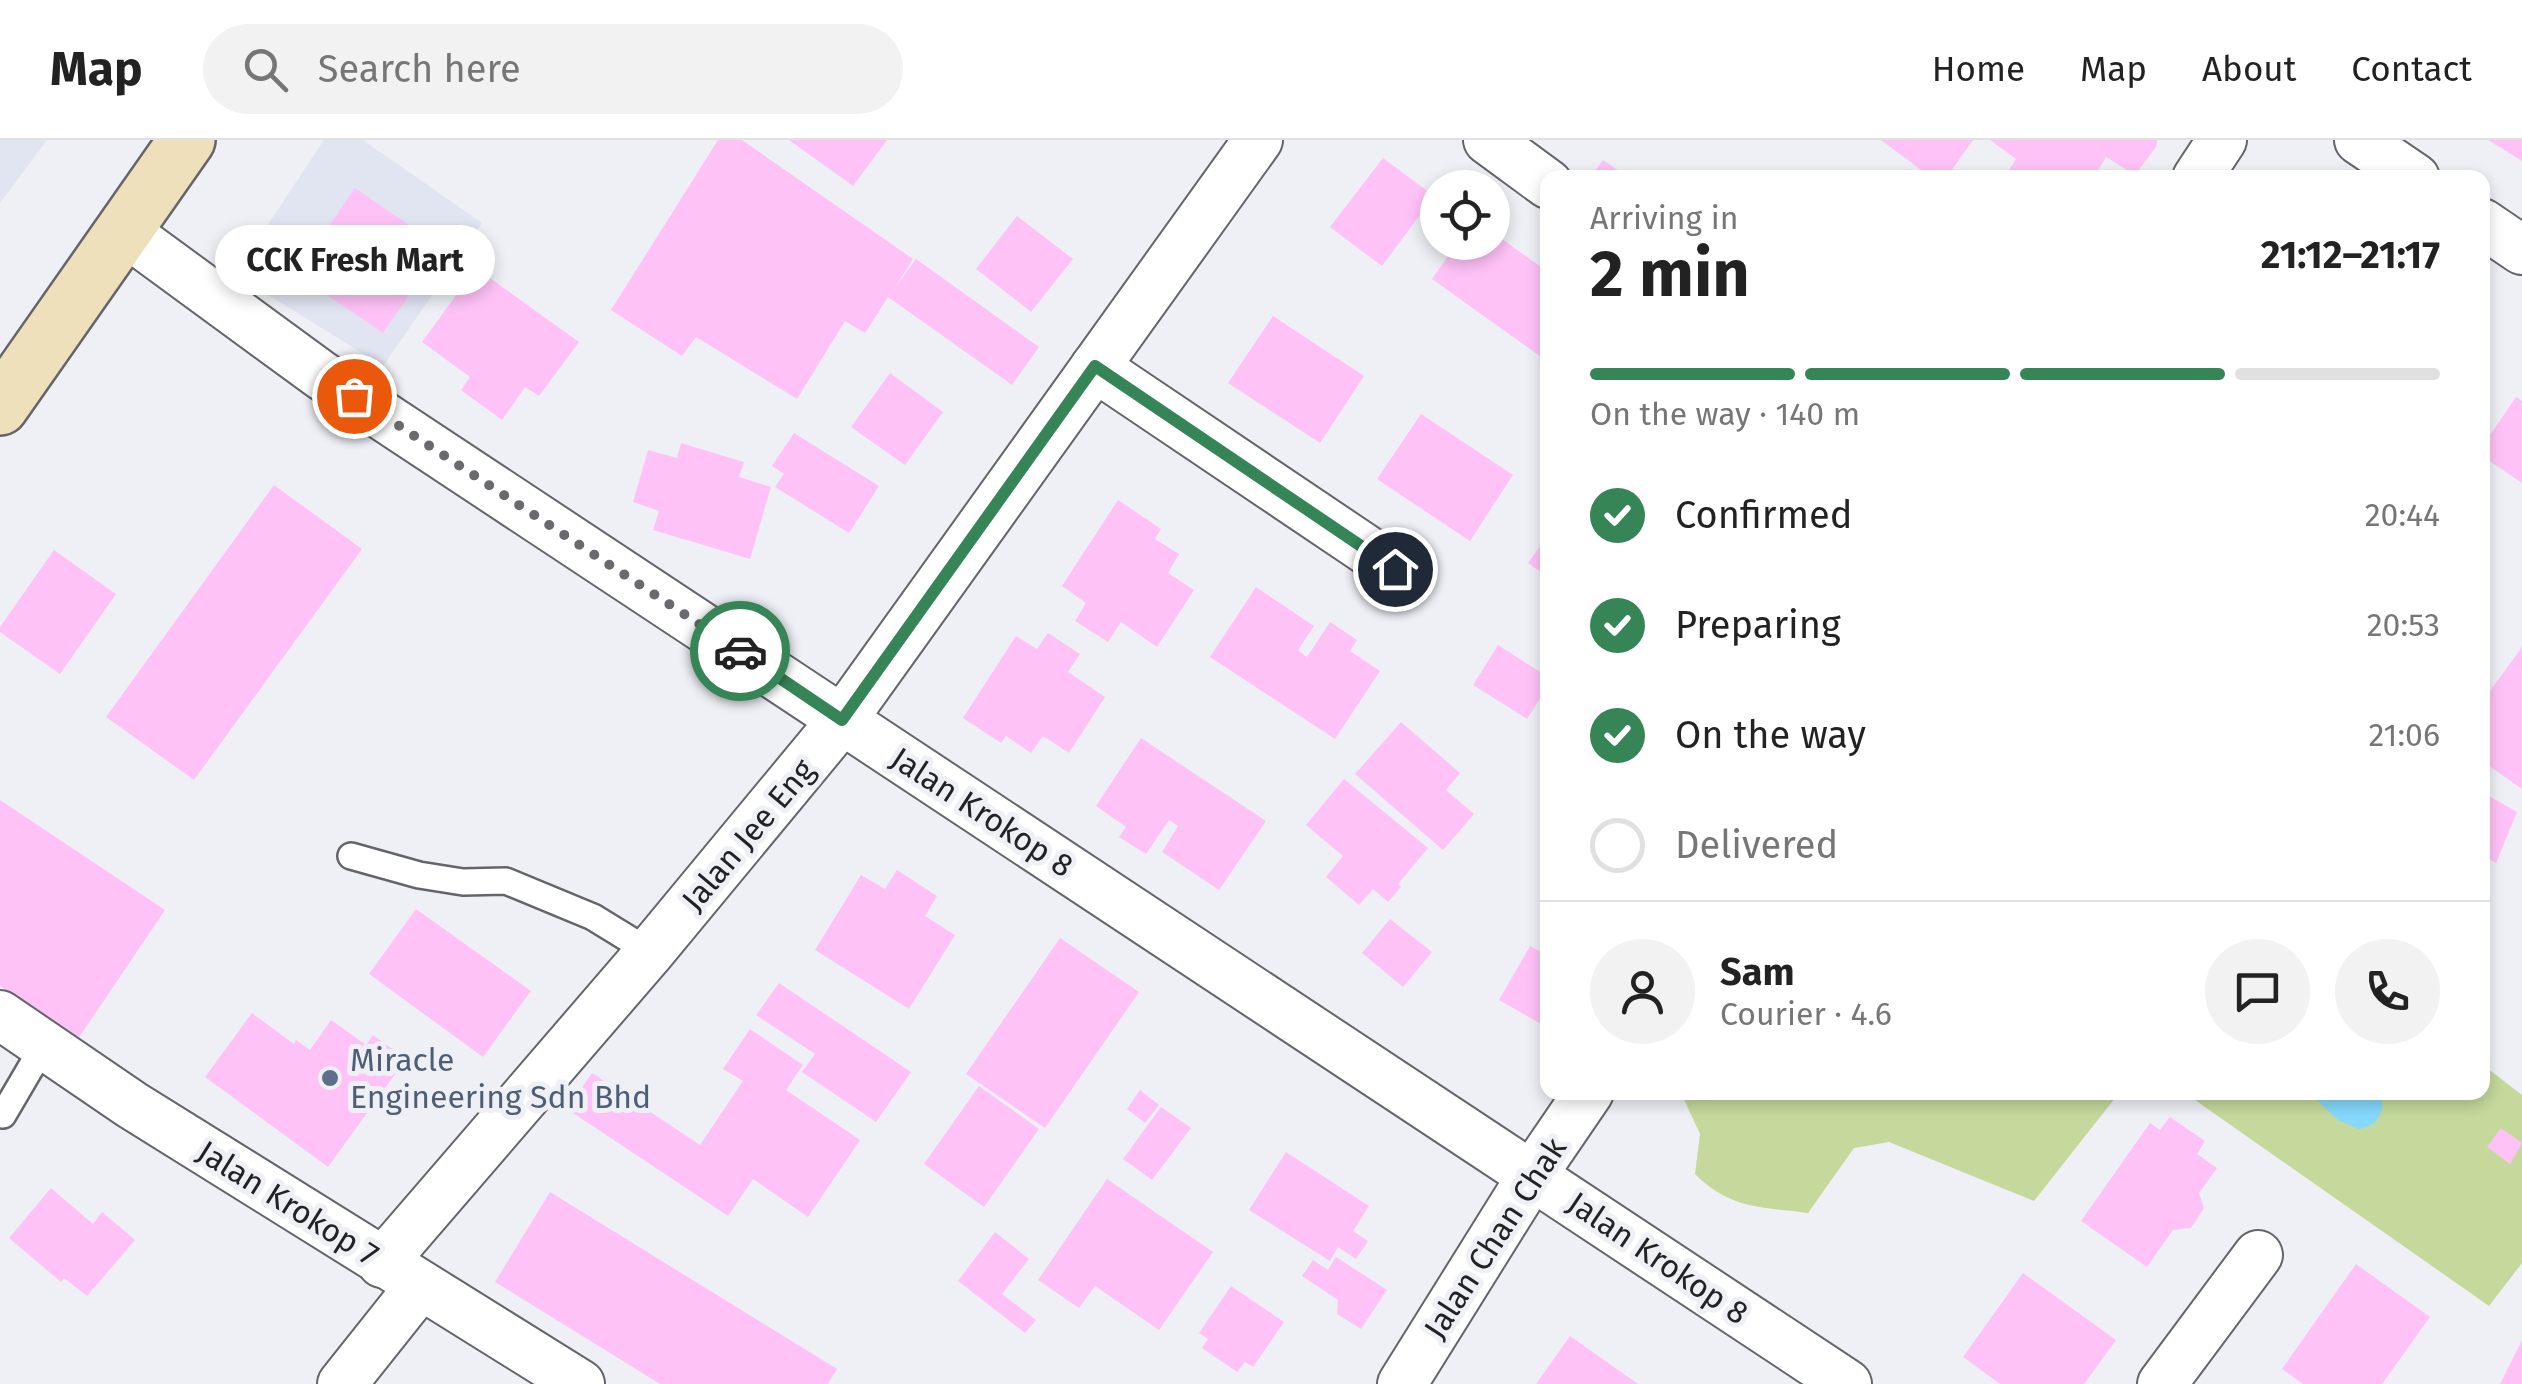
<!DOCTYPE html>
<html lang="en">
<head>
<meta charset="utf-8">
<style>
	body { margin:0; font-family:"Fira Sans",sans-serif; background:#f2f2f2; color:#222; height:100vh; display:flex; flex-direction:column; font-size:38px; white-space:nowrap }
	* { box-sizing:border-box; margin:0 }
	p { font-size:32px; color:#767676 }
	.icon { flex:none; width:55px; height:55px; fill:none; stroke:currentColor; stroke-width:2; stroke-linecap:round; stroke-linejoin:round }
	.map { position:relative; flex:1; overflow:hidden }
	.details { position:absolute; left:1540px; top:30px; width:950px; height:930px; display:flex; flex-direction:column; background:#fff; border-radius:20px; box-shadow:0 5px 15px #0003 }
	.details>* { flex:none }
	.controls { position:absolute; left:1420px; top:30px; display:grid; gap:20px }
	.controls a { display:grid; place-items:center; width:90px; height:90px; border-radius:50%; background:#fff; box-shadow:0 5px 15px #0003; font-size:50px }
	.pin { position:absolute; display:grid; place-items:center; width:85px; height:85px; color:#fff; margin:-42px; border:5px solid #fff; border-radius:50%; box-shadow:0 2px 10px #0007 }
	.courier { position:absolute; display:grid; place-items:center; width:100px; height:100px; margin:-50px; border:8px solid #358556; border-radius:50%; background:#fff; color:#222; box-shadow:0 2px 12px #0007 }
	.bubble { position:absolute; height:70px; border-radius:35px; background:#fff; box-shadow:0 5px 15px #0003; font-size:32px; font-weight:700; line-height:70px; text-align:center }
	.overview em { font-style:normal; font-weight:700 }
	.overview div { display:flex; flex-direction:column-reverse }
	.overview { display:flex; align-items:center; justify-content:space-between; height:170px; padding:0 50px }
	h1 { font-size:65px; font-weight:700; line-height:75px }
	.bar { display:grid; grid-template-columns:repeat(4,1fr); gap:15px 10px; align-content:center; height:120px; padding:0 50px }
	.bar i { height:12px; border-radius:8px; background:#e0e0e0 }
	.bar .active { background:#358556 }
	.bar p { grid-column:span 4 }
	.line { display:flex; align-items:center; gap:25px; padding:0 50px; border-top:2px solid #e0e0e0 }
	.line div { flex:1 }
	.round { display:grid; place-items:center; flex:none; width:105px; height:105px; border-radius:52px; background:#f2f2f2 }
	ol { padding:0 50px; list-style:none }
	li { display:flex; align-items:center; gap:30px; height:110px }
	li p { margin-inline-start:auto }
	li .icon { padding:10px; border-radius:50%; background:#358556; color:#fff; stroke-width:4 }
	li:last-child { color:#767676 }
	li i { width:55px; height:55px; border:5px solid #e0e0e0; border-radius:50% }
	header { display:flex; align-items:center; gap:60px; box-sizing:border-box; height:140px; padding:0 50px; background:#fff; border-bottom:2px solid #e0e0e0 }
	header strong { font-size:48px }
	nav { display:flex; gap:55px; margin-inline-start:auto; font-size:35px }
	.search { width:700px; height:90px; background:#f2f2f2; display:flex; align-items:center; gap:25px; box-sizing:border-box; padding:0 35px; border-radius:55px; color:#767676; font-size:38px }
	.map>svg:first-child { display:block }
	.built { fill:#e1e4f1 }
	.green { fill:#c4d99b }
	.water { fill:#85d9fc }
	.building { fill:#fec2f7 }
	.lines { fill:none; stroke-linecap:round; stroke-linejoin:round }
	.lane-casing { stroke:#64656a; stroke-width:30 }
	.street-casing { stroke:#64656a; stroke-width:52 }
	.secondary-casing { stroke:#64656a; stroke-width:60 }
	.lane { stroke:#fff; stroke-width:25 }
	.street { stroke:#fff; stroke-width:48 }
	.secondary { stroke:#efe0bc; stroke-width:55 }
	.done { stroke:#6a6a6e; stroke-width:10; stroke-dasharray:0 18 }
	.route { stroke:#358556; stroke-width:12 }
	.service-dot { fill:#5c6f8a; stroke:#eff0f6; stroke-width:4 }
	.labels { text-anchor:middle; stroke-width:10; stroke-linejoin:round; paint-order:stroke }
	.street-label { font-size:32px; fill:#222224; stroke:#eff0f6 }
	.service-label { font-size:32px; fill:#4e5e75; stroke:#eff0f6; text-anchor:start }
</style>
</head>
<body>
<header>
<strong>Map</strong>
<div class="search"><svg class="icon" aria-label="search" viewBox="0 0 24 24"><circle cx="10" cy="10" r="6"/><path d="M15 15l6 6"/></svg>Search here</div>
<nav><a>Home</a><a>Map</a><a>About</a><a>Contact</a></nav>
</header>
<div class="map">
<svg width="2522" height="1244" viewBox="0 0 2522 1244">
	<rect width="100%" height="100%" fill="#eff0f6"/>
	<!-- built -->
	<g class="built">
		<polygon points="0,0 47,0 0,63"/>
		<polygon points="324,0 363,0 482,83 383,226 254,146 269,83"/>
	</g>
	<!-- green -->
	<g class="green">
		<polygon points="2483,925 2522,955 2522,1123 2489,1166 2185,953 2482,952"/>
		<path d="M1681 953H2119L2034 1061 1889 1002 1854 1008 1808 1073C1761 1067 1730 1069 1695 1034L1700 994Z"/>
	</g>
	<!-- water -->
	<path class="water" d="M2310 953H2381C2385 971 2379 986 2359 989L2338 980Z"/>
	<!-- building -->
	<g class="building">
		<polygon points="718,0 742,0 913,119 894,149 916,119 1039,207 1012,245 888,157 865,193 845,181 797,259 696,197 682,216 611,170"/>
		<polygon points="789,0 887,0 853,46"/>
		<polygon points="1881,0 1973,0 1946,38 1932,38"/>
		<polygon points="1990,0 2157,0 2156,7 2135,35 2106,17 2093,38 2004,38 2016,19"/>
		<polygon points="2488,0 2522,0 2522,21"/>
		<polygon points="1383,18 1434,56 1382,126 1330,87"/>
		<polygon points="1603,20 1629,38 1590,38"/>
		<polygon points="355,48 442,108 383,193 296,134"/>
		<polygon points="1017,76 1073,119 1031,172 976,129"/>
		<polygon points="1492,92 1548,132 1548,222 1432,139 1458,102 1492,102"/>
		<polygon points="476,128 579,202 539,256 525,247 502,280 461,250 470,237 422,202"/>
		<polygon points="1273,176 1364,236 1320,303 1228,243"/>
		<polygon points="890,233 943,272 905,325 851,287"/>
		<polygon points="2516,257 2522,261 2522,343 2482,316 2482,307"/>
		<polygon points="1421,274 1513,335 1470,401 1377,339"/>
		<polygon points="794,293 879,346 849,393 775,347 784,334 772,326"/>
		<polygon points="681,303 744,322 739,337 771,347 750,419 653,390 659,371 633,362 648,310 677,318"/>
		<polygon points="274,345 362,409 194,640 106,577"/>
		<polygon points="1118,360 1161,389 1155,399 1179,414 1168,433 1194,450 1157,507 1121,482 1108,502 1075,481 1086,463 1062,446"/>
		<polygon points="1548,395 1548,437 1528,423"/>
		<polygon points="54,410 116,454 60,534 0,492 0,487"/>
		<polygon points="1256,447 1314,486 1298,510 1307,517 1330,482 1357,500 1350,511 1380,531 1335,599 1210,517"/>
		<polygon points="1048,493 1080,514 1068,532 1105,557 1069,613 1043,596 1031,613 1006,596 1001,603 963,578 1016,496 1037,509"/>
		<polygon points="1498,505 1548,537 1548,546 1527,579 1473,545"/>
		<polygon points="2522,507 2522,649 2482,621 2482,562"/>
		<polygon points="1401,582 1460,633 1446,650 1474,674 1443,710 1355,634"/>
		<polygon points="1141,598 1266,681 1219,750 1162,712 1178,686 1169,680 1146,714 1119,697 1126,687 1096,666"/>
		<polygon points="1344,639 1428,708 1398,744 1401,747 1388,762 1373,749 1359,765 1326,737 1343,716 1306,685"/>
		<polygon points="2482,652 2517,672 2496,723 2482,715"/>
		<polygon points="0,660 165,770 78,899 0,846"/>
		<polygon points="897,730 937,756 925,776 955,795 909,869 815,810 861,735 885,749"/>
		<polygon points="416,769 531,851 483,917 369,834"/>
		<polygon points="1390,779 1432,812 1403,847 1362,813"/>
		<polygon points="1060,798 1139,852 1045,988 966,934"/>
		<polygon points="1530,806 1548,816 1548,888 1499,860"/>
		<polygon points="779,843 911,932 876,982 802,932 815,914 756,875"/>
		<polygon points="252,873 294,904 296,900 310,910 331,880 366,905 373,895 406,919 328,1027 205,937"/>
		<polygon points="750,889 803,925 786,950 860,1000 808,1077 753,1039 728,1076 567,969 592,933 700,1005 743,941 723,929"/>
		<polygon points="979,946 1039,989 984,1067 924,1024"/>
		<polygon points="1140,950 1159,965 1145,983 1127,969"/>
		<polygon points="1161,967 1191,988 1152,1040 1123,1019"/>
		<polygon points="2170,977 2205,1001 2197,1014 2217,1028 2199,1053 2204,1068 2191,1088 2173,1090 2147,1127 2081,1081 2150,983 2160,990"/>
		<polygon points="2501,988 2522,1003 2510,1024 2487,1007"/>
		<polygon points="1286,1012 1369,1066 1353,1091 1368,1101 1356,1119 1338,1107 1330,1121 1249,1070"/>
		<polygon points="1107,1039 1213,1112 1159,1190 1095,1146 1079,1168 1038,1140"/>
		<polygon points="51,1048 93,1084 102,1072 135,1100 87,1156 64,1138 61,1142 9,1098"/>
		<polygon points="550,1052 837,1229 828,1244 660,1244 495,1142"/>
		<polygon points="995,1092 1029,1119 1002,1154 1036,1180 1025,1193 958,1141"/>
		<polygon points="1336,1117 1387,1150 1361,1189 1337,1174 1338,1160 1302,1136 1313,1120 1328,1130"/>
		<polygon points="2356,1124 2430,1177 2382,1244 2303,1244 2282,1229"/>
		<polygon points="2023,1133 2116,1200 2084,1244 2000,1244 1963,1217"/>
		<polygon points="1231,1146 1284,1182 1253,1227 1245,1222 1237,1232 1202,1208 1208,1199 1199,1193"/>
		<polygon points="1570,1196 1638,1244 1536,1244"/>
		<polygon points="2522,1200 2522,1244 2500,1244"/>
	</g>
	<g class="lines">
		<!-- lane casing -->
		<g class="lane-casing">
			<g id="lane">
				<polyline points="351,716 419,735 463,742 506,741 593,777 650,812"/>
				<polyline points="3,975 44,905"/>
			</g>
		</g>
		<!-- street casing -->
		<g class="street-casing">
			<g id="street">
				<polyline points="1488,0 1548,44"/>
				<polyline points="2359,0 2415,38"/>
				<polyline points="2197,38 2222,0"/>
				<polyline points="2482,83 2522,110"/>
				<polyline points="123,90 321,235 1847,1244"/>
				<polyline points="1095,227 1395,429"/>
				<polyline points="0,875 132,965 580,1244"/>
				<polyline points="382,1123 650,812 842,580 1258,0"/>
				<polyline points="342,1244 420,1146"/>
				<polyline points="1402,1244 1533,1034 1589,952"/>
				<polyline points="2162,1244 2258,1115"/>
			</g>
		</g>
		<!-- secondary casing -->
		<g class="secondary-casing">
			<polyline id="secondary" points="0,267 187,0"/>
		</g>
		<!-- lane -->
		<use href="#lane" class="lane"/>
		<!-- street -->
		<use href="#street" class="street"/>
		<!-- secondary -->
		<use href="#secondary" class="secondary"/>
	</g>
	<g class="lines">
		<!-- done -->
		<polyline class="done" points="354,256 740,511"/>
		<!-- route -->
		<polyline class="route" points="740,511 842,580 1095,226 1395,429"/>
	</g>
	<!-- markers -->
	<circle class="service-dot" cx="330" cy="938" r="10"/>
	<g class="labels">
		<!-- street labels -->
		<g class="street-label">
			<text transform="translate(982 672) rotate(33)" y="11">Jalan Krokop 8</text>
			<text transform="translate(748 695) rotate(-50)" y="11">Jalan Jee Eng</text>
			<text transform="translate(288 1063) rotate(32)" y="11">Jalan Krokop 7</text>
			<text transform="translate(1495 1098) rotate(-57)" y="11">Jalan Chan Chak</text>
			<text transform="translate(1658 1118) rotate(34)" y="11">Jalan Krokop 8</text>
		</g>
		<!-- service labels -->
		<g class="service-label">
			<text x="350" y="931">Miracle<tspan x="350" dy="37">Engineering Sdn Bhd</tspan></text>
		</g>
	</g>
</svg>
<div class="controls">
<a><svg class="icon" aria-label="locate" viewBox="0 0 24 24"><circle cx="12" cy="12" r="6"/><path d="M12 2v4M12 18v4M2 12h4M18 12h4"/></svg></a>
</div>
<div class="pin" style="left:354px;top:256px;background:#ea580c"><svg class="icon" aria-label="bag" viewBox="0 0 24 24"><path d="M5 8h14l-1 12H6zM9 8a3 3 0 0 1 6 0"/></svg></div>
<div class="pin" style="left:1395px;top:429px;background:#1f2937"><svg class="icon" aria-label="home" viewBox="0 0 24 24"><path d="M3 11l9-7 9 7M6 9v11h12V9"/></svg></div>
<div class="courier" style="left:740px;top:511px"><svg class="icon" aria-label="car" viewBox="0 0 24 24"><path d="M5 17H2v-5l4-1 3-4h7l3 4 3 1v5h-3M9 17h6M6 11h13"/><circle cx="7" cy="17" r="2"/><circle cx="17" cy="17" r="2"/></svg></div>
<div class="bubble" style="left:215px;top:85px;width:280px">CCK Fresh Mart</div>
<section class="details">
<div class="overview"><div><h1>2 min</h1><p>Arriving in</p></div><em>21:12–21:17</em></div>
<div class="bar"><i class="active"></i><i class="active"></i><i class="active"></i><i></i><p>On the way · 140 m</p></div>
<ol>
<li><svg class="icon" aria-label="check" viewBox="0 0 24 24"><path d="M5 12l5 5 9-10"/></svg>Confirmed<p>20:44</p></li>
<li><svg class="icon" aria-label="check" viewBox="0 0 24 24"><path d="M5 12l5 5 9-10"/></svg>Preparing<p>20:53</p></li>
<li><svg class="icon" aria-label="check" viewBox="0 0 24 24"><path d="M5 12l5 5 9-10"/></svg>On the way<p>21:06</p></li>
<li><i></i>Delivered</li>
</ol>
<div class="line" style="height:180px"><a class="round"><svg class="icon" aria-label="person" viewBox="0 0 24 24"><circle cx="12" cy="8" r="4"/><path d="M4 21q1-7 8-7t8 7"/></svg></a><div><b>Sam</b><p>Courier · 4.6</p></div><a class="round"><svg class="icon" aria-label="chat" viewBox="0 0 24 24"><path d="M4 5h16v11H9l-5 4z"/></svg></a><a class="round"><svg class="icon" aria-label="phone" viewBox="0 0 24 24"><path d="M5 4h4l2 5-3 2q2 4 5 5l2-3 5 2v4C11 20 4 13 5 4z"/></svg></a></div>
</section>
</div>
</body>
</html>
